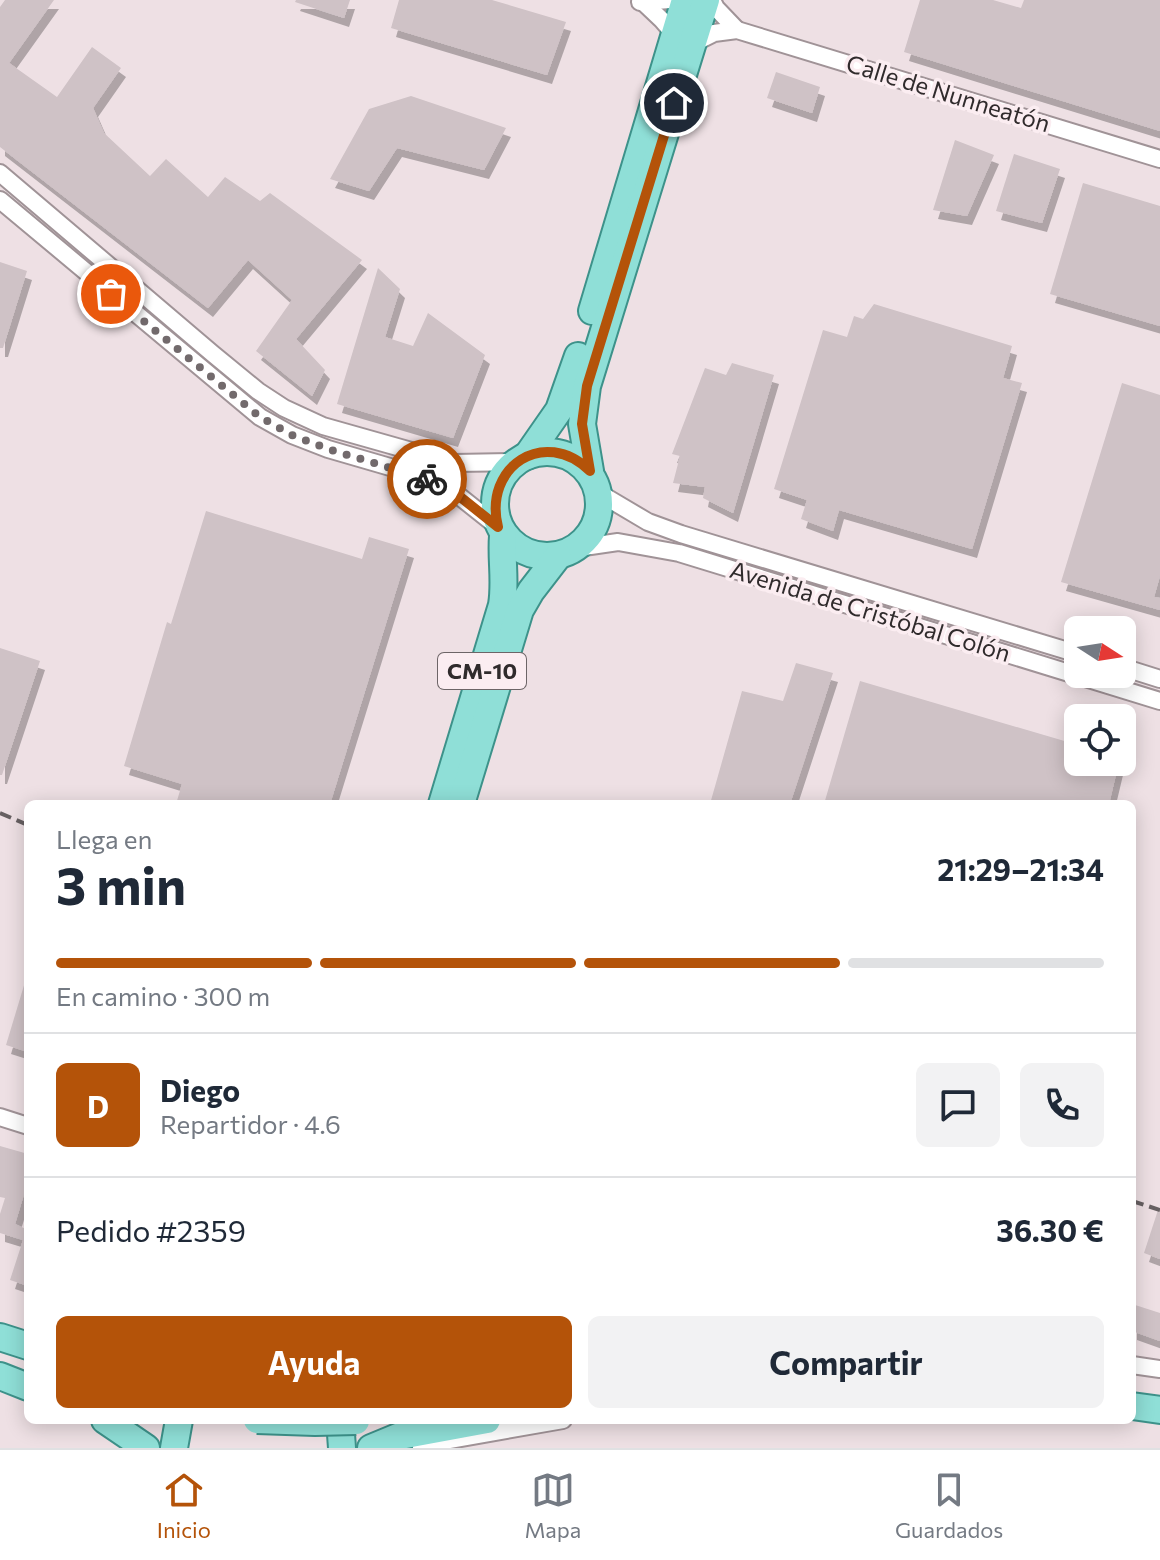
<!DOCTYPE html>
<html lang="es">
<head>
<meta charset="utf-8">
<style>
	body { margin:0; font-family:Commissioner,sans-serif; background:#f2f2f3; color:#1f2937; height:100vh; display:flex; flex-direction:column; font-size:30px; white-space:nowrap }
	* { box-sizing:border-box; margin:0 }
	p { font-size:26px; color:#747a83 }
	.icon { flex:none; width:44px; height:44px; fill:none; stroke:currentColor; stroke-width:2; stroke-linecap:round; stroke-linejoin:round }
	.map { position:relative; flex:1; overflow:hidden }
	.panel { position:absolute; left:24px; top:800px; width:1112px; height:624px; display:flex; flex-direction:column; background:#fff; border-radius:12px; box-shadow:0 4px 20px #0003 }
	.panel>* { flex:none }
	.needle { width:52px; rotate:102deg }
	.fabs { position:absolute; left:1064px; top:616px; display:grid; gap:16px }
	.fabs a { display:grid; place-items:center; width:72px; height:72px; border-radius:12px; background:#fff; box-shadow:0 4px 20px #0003; font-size:40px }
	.pin { position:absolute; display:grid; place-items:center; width:68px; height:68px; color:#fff; margin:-34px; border:4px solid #fff; border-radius:50%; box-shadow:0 2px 8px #0007 }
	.courier { position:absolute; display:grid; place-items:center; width:80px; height:80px; margin:-40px; border:6px solid #b45309; border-radius:50%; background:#fff; color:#222; box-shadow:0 2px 10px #0007 }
	.head em { font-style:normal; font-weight:700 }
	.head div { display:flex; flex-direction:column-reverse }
	.head { display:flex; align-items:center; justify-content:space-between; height:136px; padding:0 32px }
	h1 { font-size:52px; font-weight:700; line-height:60px }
	.bar { display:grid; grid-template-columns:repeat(4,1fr); gap:12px 8px; align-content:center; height:96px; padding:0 32px }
	.bar i { height:10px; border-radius:6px; background:#e0e1e3 }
	.bar .active { background:#b45309 }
	.bar p { grid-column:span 4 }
	.line { display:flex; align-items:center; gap:20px; padding:0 32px; border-top:2px solid #e0e1e3 }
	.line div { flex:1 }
	.round { display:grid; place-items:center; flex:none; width:84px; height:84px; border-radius:12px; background:#f2f2f3 }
	.action { display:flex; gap:16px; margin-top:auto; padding:16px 32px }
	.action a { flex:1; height:92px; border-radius:12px; background:#b45309; color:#fff; font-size:32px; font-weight:700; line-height:92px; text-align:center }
	.action a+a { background:#f2f2f3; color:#1f2937 }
	.tab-bar { display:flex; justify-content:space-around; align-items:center; height:112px; border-top:2px solid #e0e1e3; background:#fff; font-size:22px; color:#747a83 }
	.tab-bar a { display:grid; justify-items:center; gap:4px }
	.tab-bar .active { color:#b45309 }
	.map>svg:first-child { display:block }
	.building { fill:#cfc2c6; filter:url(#shadow) }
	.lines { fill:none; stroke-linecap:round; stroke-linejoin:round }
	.street-casing { stroke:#a09397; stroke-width:20 }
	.primary-casing { stroke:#3d928a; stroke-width:30 }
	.street { stroke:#fff; stroke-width:16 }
	.primary { stroke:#8fdfd7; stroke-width:26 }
	.rail { stroke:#676062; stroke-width:4; stroke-dasharray:12 6; stroke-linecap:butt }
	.primary-bridge-casing { stroke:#3d928a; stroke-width:30; stroke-linecap:butt }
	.primary-bridge { stroke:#8fdfd7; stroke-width:26 }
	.done { stroke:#726a6c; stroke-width:8; stroke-dasharray:0 14.4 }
	.route { stroke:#b45309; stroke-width:10 }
	.labels { text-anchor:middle; stroke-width:7; stroke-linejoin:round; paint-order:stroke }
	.shield { fill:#fbedf1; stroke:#6d6567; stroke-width:2 }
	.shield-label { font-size:22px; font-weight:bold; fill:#302b2c }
	.street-label { font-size:24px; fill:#302b2c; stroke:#fbedf1 }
</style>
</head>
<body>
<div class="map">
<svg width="1160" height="1448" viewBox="0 0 1160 1448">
	<defs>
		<filter id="shadow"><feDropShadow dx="5" dy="9" stdDeviation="0" flood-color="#0004"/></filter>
	</defs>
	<rect width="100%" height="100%" fill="#eee0e4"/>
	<!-- building -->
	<g class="building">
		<polygon points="5,0 54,0 9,63 57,97 92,47 121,68 93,108 104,133 150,176 166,159 208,197 225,177 260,201 270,193 362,260 296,339 325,370 312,396 256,351 292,300 248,260 208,308 0,147 0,7"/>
		<polygon points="296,0 350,0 344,18 295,2"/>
		<polygon points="399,0 492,0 566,22 547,75 391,28"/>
		<polygon points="920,0 993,0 1021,8 1024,0 1160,0 1160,131 904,52"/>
		<polygon points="776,72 820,87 812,113 767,98"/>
		<polygon points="411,96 506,128 484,170 397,148 369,191 330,179 369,109"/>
		<polygon points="955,140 994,155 967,216 933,210"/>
		<polygon points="1014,154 1060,169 1042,223 996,211"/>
		<polygon points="1083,183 1160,206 1160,326 1050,294"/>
		<polygon points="0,262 27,271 3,348 0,348"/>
		<polygon points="378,268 400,289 385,337 413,346 428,313 485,355 453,438 337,404"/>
		<polygon points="874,304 1012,346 1003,378 1022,383 972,549 839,510 833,531 801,519 807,500 774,489 823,330 847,337 854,316 863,319"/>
		<polygon points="732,363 774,375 733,513 703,498 705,487 673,483 680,456 672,454 705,368 726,375"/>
		<polygon points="1122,383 1160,395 1160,576 1154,597 1160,598 1160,610 1061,582"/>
		<polygon points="206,511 362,559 369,537 409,549 330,804 254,804 243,801 242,804 176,804 182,784 124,766 167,622 171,624"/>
		<polygon points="0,648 40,661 2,775 0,775"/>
		<polygon points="796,663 833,673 790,804 710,804 742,691 783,701"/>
		<polygon points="860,681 1078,745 1078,762 1119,762 1109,804 824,804"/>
		<polygon points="25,982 28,982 28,1052 6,1045"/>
		<polygon points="0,1146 28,1154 28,1181 15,1224 28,1230 28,1286 10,1280 23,1240 0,1233 0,1214 5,1198 0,1197"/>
		<polygon points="1158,1210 1160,1210 1160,1259 1144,1253"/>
		<polygon points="1132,1304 1160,1313 1160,1341 1132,1331"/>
	</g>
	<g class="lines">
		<!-- street casing -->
		<g class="street-casing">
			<g id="street">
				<polyline points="712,0 716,8 737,30"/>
				<polyline points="640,2 670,0"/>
				<polyline points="643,2 662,20 675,35"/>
				<polyline points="692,44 714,33 737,30 1160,159"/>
				<polyline points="0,173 213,354 258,391 284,408 323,426 454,463 518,462"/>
				<polyline points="0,200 260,417 292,435 328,449 421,476 449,488 498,527"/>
				<polyline points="599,493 648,522 681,534 1078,654"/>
				<polyline points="577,548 618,542 679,553 1160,701"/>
				<polyline points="1122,667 1160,679"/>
				<polyline points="0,1117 28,1126"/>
				<polyline points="1132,1365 1160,1369"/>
				<polyline points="421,1448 444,1441 563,1420"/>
			</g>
		</g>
		<!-- primary casing -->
		<g class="primary-casing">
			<g id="primary">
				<polyline points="592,311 685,0"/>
				<circle cx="547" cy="504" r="52"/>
				<polyline points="527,456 559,410 578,356"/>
				<polyline points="590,471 582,424 587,386 706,0"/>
				<path d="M442 804 502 605C506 581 501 559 503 536"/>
				<polyline points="461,804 520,610 531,591 558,556"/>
				<polyline points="0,1337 28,1346"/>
				<polyline points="0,1376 28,1387"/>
				<polyline points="1132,1406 1160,1410"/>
				<polyline points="105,1420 146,1448"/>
				<polyline points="340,1420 342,1448"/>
				<polyline points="174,1448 179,1420"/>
				<polyline points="371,1448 400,1436 487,1420"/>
			</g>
		</g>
		<!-- street -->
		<use href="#street" class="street"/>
		<!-- primary -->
		<use href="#primary" class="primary"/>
		<!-- rail -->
		<g class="rail">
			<polyline points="0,813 28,825"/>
			<polyline points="1132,1201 1160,1210"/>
		</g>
		<!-- primary-bridge casing -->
		<g class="primary-bridge-casing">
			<polyline id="primary-bridge" points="257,1420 315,1422 356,1421"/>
		</g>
		<!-- primary-bridge -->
		<use href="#primary-bridge" class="primary-bridge"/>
	</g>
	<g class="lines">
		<!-- done -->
		<polyline class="done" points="111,294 260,417 292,435 328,449 427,479"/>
		<!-- route -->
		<path class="route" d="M427 479 449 488 498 527C483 467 544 426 590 471L582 424 587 386 674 103"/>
	</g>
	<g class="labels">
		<!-- shield labels -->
		<rect class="shield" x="438" y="653" width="88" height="36" rx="6"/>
		<g class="shield-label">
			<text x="482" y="679">CM-10</text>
		</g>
		<!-- street labels -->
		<g class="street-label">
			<text transform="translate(948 94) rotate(17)" y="8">Calle de Nunneatón</text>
			<text transform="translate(870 612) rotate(17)" y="8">Avenida de Cristóbal Colón</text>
		</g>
	</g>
</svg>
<div class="fabs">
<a><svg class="needle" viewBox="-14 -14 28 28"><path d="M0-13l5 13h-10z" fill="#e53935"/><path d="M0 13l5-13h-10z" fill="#747a83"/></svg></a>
<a><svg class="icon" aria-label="locate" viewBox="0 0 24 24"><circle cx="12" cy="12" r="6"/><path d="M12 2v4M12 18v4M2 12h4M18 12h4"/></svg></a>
</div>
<div class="pin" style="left:111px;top:294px;background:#ea580c"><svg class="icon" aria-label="bag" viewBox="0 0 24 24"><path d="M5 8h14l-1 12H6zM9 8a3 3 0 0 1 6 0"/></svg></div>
<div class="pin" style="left:674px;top:103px;background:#1f2937"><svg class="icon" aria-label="home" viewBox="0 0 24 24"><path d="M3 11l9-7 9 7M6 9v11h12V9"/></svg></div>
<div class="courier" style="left:427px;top:479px"><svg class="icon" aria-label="bike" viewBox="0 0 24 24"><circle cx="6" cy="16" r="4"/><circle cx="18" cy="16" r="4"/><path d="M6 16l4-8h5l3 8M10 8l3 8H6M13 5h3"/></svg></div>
<section class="panel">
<div class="head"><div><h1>3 min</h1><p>Llega en</p></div><em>21:29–21:34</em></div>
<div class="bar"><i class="active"></i><i class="active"></i><i class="active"></i><i></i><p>En camino · 300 m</p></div>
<div class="line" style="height:144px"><b class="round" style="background:#b45309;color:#fff">D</b><div><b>Diego</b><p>Repartidor · 4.6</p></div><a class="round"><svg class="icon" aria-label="chat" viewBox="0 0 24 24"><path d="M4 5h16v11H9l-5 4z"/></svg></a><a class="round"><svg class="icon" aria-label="phone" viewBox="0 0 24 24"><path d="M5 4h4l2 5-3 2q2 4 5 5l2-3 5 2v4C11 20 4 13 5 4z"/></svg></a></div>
<div class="line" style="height:104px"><div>Pedido #2359</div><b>36.30 €</b></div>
<div class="action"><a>Ayuda</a><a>Compartir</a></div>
</section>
</div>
<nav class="tab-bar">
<a class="active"><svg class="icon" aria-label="home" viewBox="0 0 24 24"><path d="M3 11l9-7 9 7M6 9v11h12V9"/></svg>Inicio</a>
<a><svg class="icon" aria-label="map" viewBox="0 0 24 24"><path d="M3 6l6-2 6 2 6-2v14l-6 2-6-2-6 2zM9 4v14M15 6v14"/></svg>Mapa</a>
<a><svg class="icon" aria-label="saved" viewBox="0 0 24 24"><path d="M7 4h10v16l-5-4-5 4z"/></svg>Guardados</a>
</nav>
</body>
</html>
